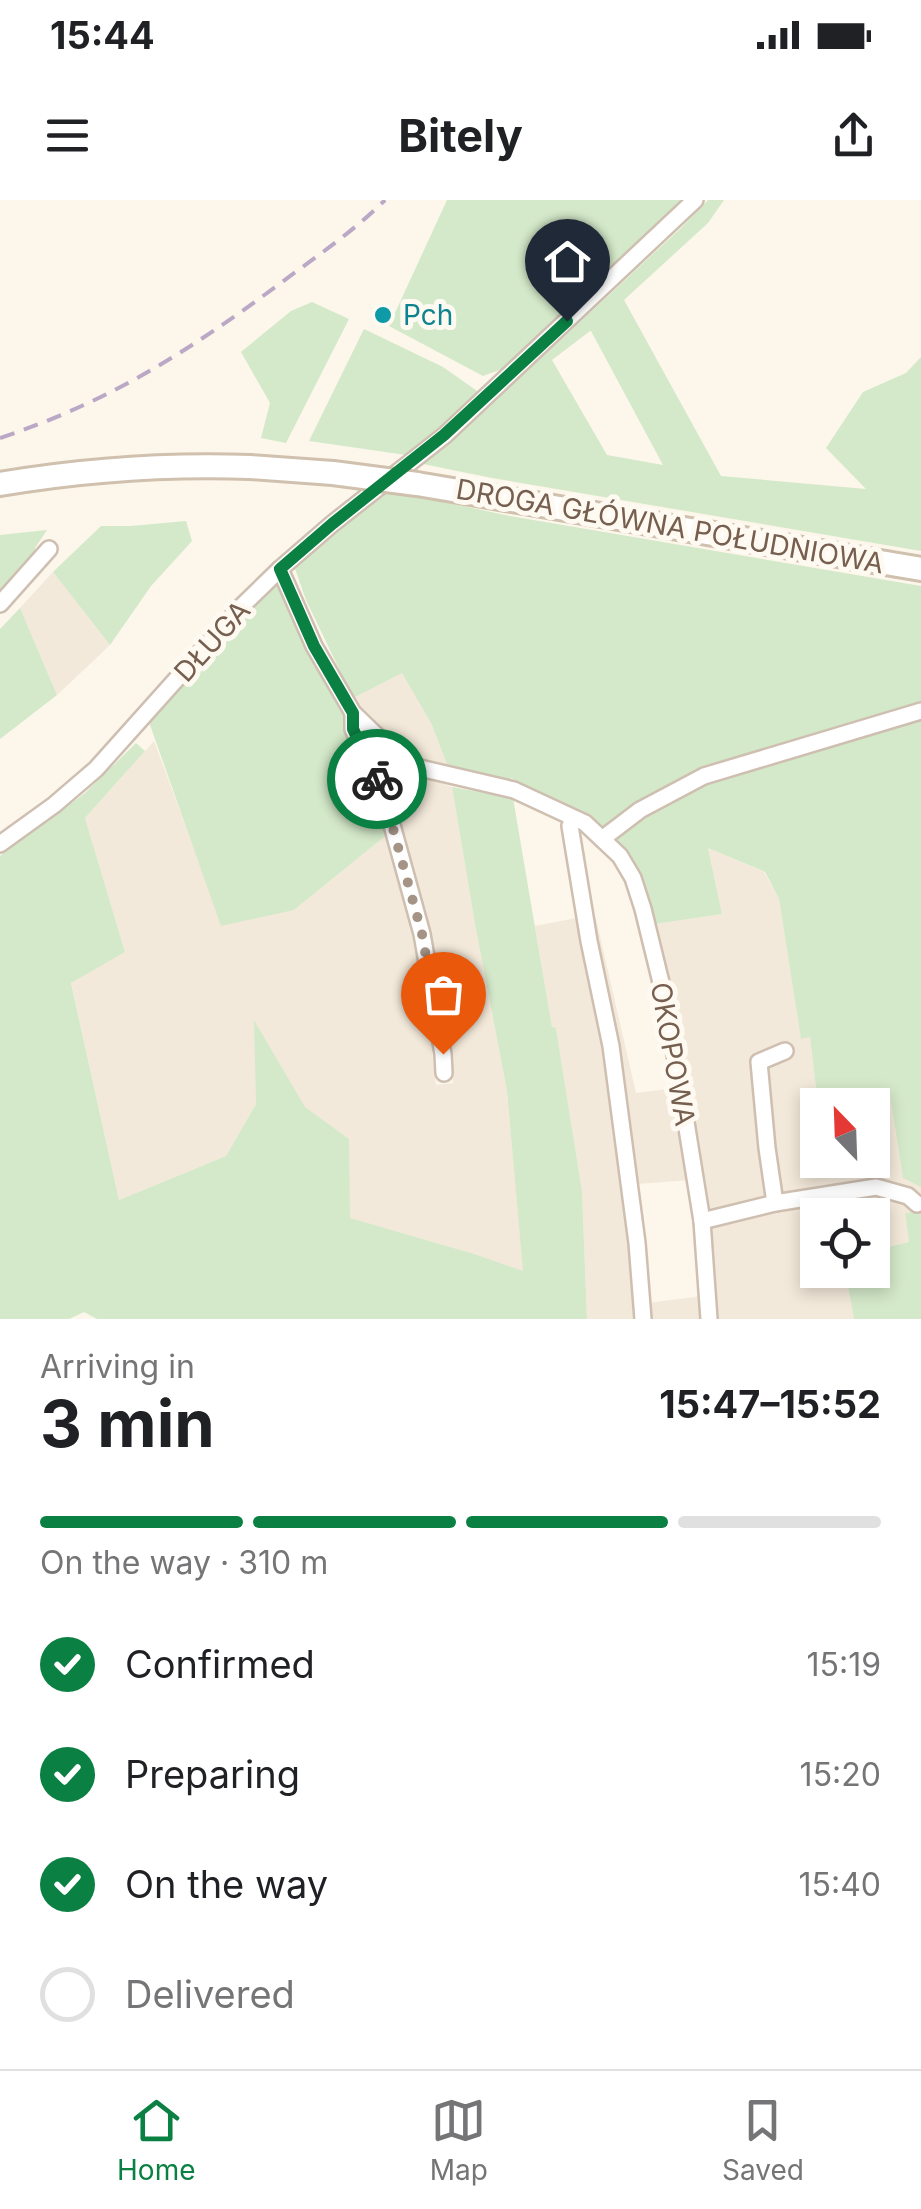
<!DOCTYPE html>
<html lang="en">
<head>
<meta charset="utf-8">
<style>
	body { margin:0; font-family:Inter,sans-serif; background:#f6f6f6; color:#202124; height:100vh; display:flex; flex-direction:column; font-size:38px; white-space:nowrap }
	* { box-sizing:border-box; margin:0 }
	p { font-size:32px; color:#757577 }
	.icon { flex:none; width:55px; height:55px; fill:none; stroke:currentColor; stroke-width:2; stroke-linecap:round; stroke-linejoin:round }
	.map { position:relative; height:1119px; overflow:hidden }
	.side { display:flex; flex-direction:column; background:#fff; flex:1 }
	.side>* { flex:none }
	.needle { width:65px; rotate:337deg }
	.controls { position:absolute; left:800px; top:888px; display:grid; gap:20px }
	.controls a { display:grid; place-items:center; width:90px; height:90px; border-radius:0px; background:#fff; box-shadow:0 5px 15px #0003; font-size:50px }
	.pin { position:absolute; display:grid; place-items:center; width:85px; height:85px; color:#fff; margin:-102px -42px; border-radius:50% 50% 50% 0; rotate:-45deg; box-shadow:0 0 10px #0007 }
	.pin .icon { rotate:45deg }
	.courier { position:absolute; display:grid; place-items:center; width:100px; height:100px; margin:-50px; border:8px solid #0b8043; border-radius:50%; background:#fff; color:#222; box-shadow:0 2px 12px #0007 }
	.headline em { font-style:normal; font-weight:700 }
	.headline div { display:flex; flex-direction:column-reverse }
	.headline { display:flex; align-items:center; justify-content:space-between; height:170px; padding:0 40px }
	h1 { font-size:65px; font-weight:700; line-height:75px }
	.bar { display:grid; grid-template-columns:repeat(4,1fr); gap:15px 10px; align-content:center; height:120px; padding:0 40px }
	.bar i { height:12px; border-radius:8px; background:#e0e0e0 }
	.bar .active { background:#0b8043 }
	.bar p { grid-column:span 4 }
	ol { padding:0 40px; list-style:none }
	li { display:flex; align-items:center; gap:30px; height:110px }
	li p { margin-inline-start:auto }
	li .icon { padding:10px; border-radius:50%; background:#0b8043; color:#fff; stroke-width:4 }
	li:last-child { color:#757577 }
	li i { width:55px; height:55px; border:5px solid #e0e0e0; border-radius:50% }
	.status { display:flex; justify-content:space-between; align-items:center; height:70px; padding:0 50px; background:#fff; direction:ltr }
	.status svg { height:28px; fill:currentColor }
	header { display:flex; justify-content:space-between; align-items:center; height:130px; padding:0 40px; background:#fff; font-size:45px; font-weight:700 }
	.tabs { display:flex; justify-content:space-around; align-items:center; height:140px; border-top:2px solid #e0e0e0; background:#fff; font-size:28px; color:#757577 }
	.tabs a { display:grid; justify-items:center; gap:5px }
	.tabs .active { color:#0b8043 }
	.map>svg:first-child { display:block }
	.residential { fill:#f3e9da }
	.green { fill:#d4e9c9; fill-rule:evenodd }
	.lines { fill:none; stroke-linecap:round; stroke-linejoin:round }
	.minor-casing { stroke:#cebfb1; stroke-width:20 }
	.secondary-casing { stroke:#d0c0ae; stroke-width:28 }
	.minor { stroke:#fff; stroke-width:15 }
	.secondary { stroke:#fff; stroke-width:22 }
	.rail { stroke:#baa8c6; stroke-width:4; stroke-dasharray:15 10; stroke-linecap:butt }
	.secondary-bridge-casing { stroke:#d0c0ae; stroke-width:28; stroke-linecap:butt }
	.secondary-bridge { stroke:#fff; stroke-width:22 }
	.done { stroke:#a59486; stroke-width:10; stroke-dasharray:0 18 }
	.route { stroke:#0b8043; stroke-width:12 }
	.culture-dot { fill:#0f9aa8; stroke:#fefaf2; stroke-width:4 }
	.labels { text-anchor:middle; stroke-width:10; stroke-linejoin:round; paint-order:stroke }
	.culture-label { font-size:28px; fill:#0d838f; stroke:#fefaf2; text-anchor:start }
	.street-label { font-size:28px; fill:#765f4f; stroke:#fefaf2 }
</style>
</head>
<body>
<div class="status"><b>15:44</b><svg viewBox="0 0 49 12"><path d="M0 12V9h3v3zM5 12V6h3v6zM10 12V3h3v9zM15 12V0h3v12zM26 1h20v11H26zM47 4h2v5h-2z"/></svg></div>
<header><svg class="icon" aria-label="menu" viewBox="0 0 24 24"><path d="M4 6h16M4 12h16M4 18h16"/></svg>Bitely<svg class="icon" aria-label="share" viewBox="0 0 24 24"><path d="M12 15V3M7 8l5-5 5 5M5 13v7h14v-7"/></svg></header>
<div class="map">
<svg width="921" height="1119" viewBox="0 0 921 1119">
	<rect width="100%" height="100%" fill="#fcf6eb"/>
	<!-- residential -->
	<g class="residential">
		<polygon points="53,372 110,445 57,495 20,408"/>
		<polygon points="402,472 431,523 450,572 414,562 368,524 353,498"/>
		<polygon points="358,528 397,568 452,587 475,724 507,891 528,1119 477,1119 471,1053 349,1018 349,939 305,908 255,822 256,904 226,956 119,1000 71,782 125,752 85,618 154,541 212,697 294,710 389,633 426,798 436,885 453,883 442,795 411,661 389,586"/>
		<polygon points="708,648 764,672 779,699 801,838 810,836 818,905 818,960 872,960 872,905 848,905 890,894 903,977 921,987 921,1011 905,1013 910,1042 873,1051 872,1015 818,1015 818,1070 845,1070 854,1119 716,1119 695,927 677,839 676,810 655,724 722,714"/>
		<polygon points="576,718 596,719 636,893 676,888 691,980 637,984 648,1103 702,1096 703,1119 587,1119 582,991 556,828 552,828 535,726"/>
	</g>
	<!-- green -->
	<g class="green">
		<polygon points="447,0 684,0 537,142 502,169 483,176 389,126"/>
		<path d="M708 0H724L708 23 624 100 721 276 866 289 826 248 863 192 906 173 921 157V351L492 278 418 263 508 189 681 28ZM590 131H591L663 265 607 255 552 160Z"/>
		<polygon points="312,102 349,119 286,243 261,238 270,203 241,152 291,111"/>
		<polygon points="364,129 443,167 480,193 406,255 309,241"/>
		<polygon points="387,290 510,316 921,386 921,504 704,567 642,599 603,628 588,617 511,578 510,583 450,572 431,523 402,473 353,498 306,400 294,366"/>
		<polygon points="186,321 192,341 151,386 110,445 53,372 101,326 131,326"/>
		<polygon points="47,330 35,348 37,358 0,399 0,335"/>
		<polygon points="274,384 282,389 348,513 379,595 389,633 294,710 221,726 149,522"/>
		<polygon points="20,408 57,495 0,539 0,429"/>
		<path d="M921 518V987L903 978 890 895 848 905H818L810 837 801 839 779 699 765 672 708 648 722 714 655 724 635 664 615 638C698 570 820 547 921 518Z"/>
		<polygon points="136,543 145,551 85,618 125,752 71,783 119,1000 226,956 256,904 254,820 305,907 349,939 350,1018 471,1053 523,1071 507,891 475,724 452,587 513,598 552,827 556,828 582,991 587,1119 97,1119 84,1112 69,1119 0,1119 0,656 85,593"/>
		<polygon points="921,1011 921,1119 854,1119 845,1070 872,1070 873,1051 909,1042 905,1013"/>
	</g>
	<g class="lines">
		<!-- minor casing -->
		<g class="minor-casing">
			<g id="minor">
				<polyline points="280,369 314,446 353,513 407,565 514,590 585,623 620,656 633,678 643,709 668,811 702,1021 709,1119"/>
				<polyline points="0,404 49,349"/>
				<polyline points="353,513 353,529 384,596 422,734 443,854 444,873"/>
				<polyline points="573,618 570,626 589,741 611,846 637,1043 643,1119"/>
				<polyline points="602,639 640,610 704,576 921,511"/>
				<polyline points="0,644 54,605 96,569 242,406 280,369 332,324 445,235 695,0"/>
				<polyline points="775,1003 767,948 759,862 785,851"/>
				<polyline points="702,1021 775,1003 876,987 908,996 917,1004"/>
			</g>
		</g>
		<!-- secondary casing -->
		<g class="secondary-casing">
			<g id="secondary">
				<path d="M0 284C83 270 166 264 250 267"/>
				<polyline points="417,284 921,369"/>
			</g>
		</g>
		<!-- minor -->
		<use href="#minor" class="minor"/>
		<!-- secondary -->
		<use href="#secondary" class="secondary"/>
		<!-- rail -->
		<path class="rail" d="M0 238C111 201 189 151 282 82 317 56 354 31 385 0"/>
		<!-- secondary-bridge casing -->
		<g class="secondary-bridge-casing">
			<polyline id="secondary-bridge" points="250,267 333,273 417,284"/>
		</g>
		<!-- secondary-bridge -->
		<use href="#secondary-bridge" class="secondary-bridge"/>
	</g>
	<g class="lines">
		<!-- done -->
		<polyline class="done" points="377,579 384,596 422,734 443,854"/>
		<!-- route -->
		<polyline class="route" points="377,579 353,529 353,513 314,446 280,369 332,324 444,235 567,121"/>
	</g>
	<!-- markers -->
	<circle class="culture-dot" cx="383" cy="115" r="10"/>
	<g class="labels">
		<!-- culture labels -->
		<g class="culture-label">
			<text x="403" y="125">Pch</text>
		</g>
		<!-- street labels -->
		<g class="street-label">
			<text transform="translate(670 326) rotate(10)" y="10">DROGA GŁÓWNA POŁUDNIOWA</text>
			<text transform="translate(212 441) rotate(-48)" y="10">DŁUGA</text>
			<text transform="translate(673 854) rotate(80)" y="10">OKOPOWA</text>
		</g>
	</g>
</svg>
<div class="controls">
<a><svg class="needle" viewBox="-14 -14 28 28"><path d="M0-13l5 13h-10z" fill="#e53935"/><path d="M0 13l5-13h-10z" fill="#757577"/></svg></a>
<a><svg class="icon" aria-label="locate" viewBox="0 0 24 24"><circle cx="12" cy="12" r="6"/><path d="M12 2v4M12 18v4M2 12h4M18 12h4"/></svg></a>
</div>
<div class="pin" style="left:443px;top:854px;background:#ea580c"><svg class="icon" aria-label="bag" viewBox="0 0 24 24"><path d="M5 8h14l-1 12H6zM9 8a3 3 0 0 1 6 0"/></svg></div>
<div class="pin" style="left:567px;top:121px;background:#1f2937"><svg class="icon" aria-label="home" viewBox="0 0 24 24"><path d="M3 11l9-7 9 7M6 9v11h12V9"/></svg></div>
<div class="courier" style="left:377px;top:579px"><svg class="icon" aria-label="bike" viewBox="0 0 24 24"><circle cx="6" cy="16" r="4"/><circle cx="18" cy="16" r="4"/><path d="M6 16l4-8h5l3 8M10 8l3 8H6M13 5h3"/></svg></div>
</div>
<section class="side">
<div class="headline"><div><h1>3 min</h1><p>Arriving in</p></div><em>15:47–15:52</em></div>
<div class="bar"><i class="active"></i><i class="active"></i><i class="active"></i><i></i><p>On the way · 310 m</p></div>
<ol>
<li><svg class="icon" aria-label="check" viewBox="0 0 24 24"><path d="M5 12l5 5 9-10"/></svg>Confirmed<p>15:19</p></li>
<li><svg class="icon" aria-label="check" viewBox="0 0 24 24"><path d="M5 12l5 5 9-10"/></svg>Preparing<p>15:20</p></li>
<li><svg class="icon" aria-label="check" viewBox="0 0 24 24"><path d="M5 12l5 5 9-10"/></svg>On the way<p>15:40</p></li>
<li><i></i>Delivered</li>
</ol>
</section>
<nav class="tabs">
<a class="active"><svg class="icon" aria-label="home" viewBox="0 0 24 24"><path d="M3 11l9-7 9 7M6 9v11h12V9"/></svg>Home</a>
<a><svg class="icon" aria-label="map" viewBox="0 0 24 24"><path d="M3 6l6-2 6 2 6-2v14l-6 2-6-2-6 2zM9 4v14M15 6v14"/></svg>Map</a>
<a><svg class="icon" aria-label="saved" viewBox="0 0 24 24"><path d="M7 4h10v16l-5-4-5 4z"/></svg>Saved</a>
</nav>
</body>
</html>
